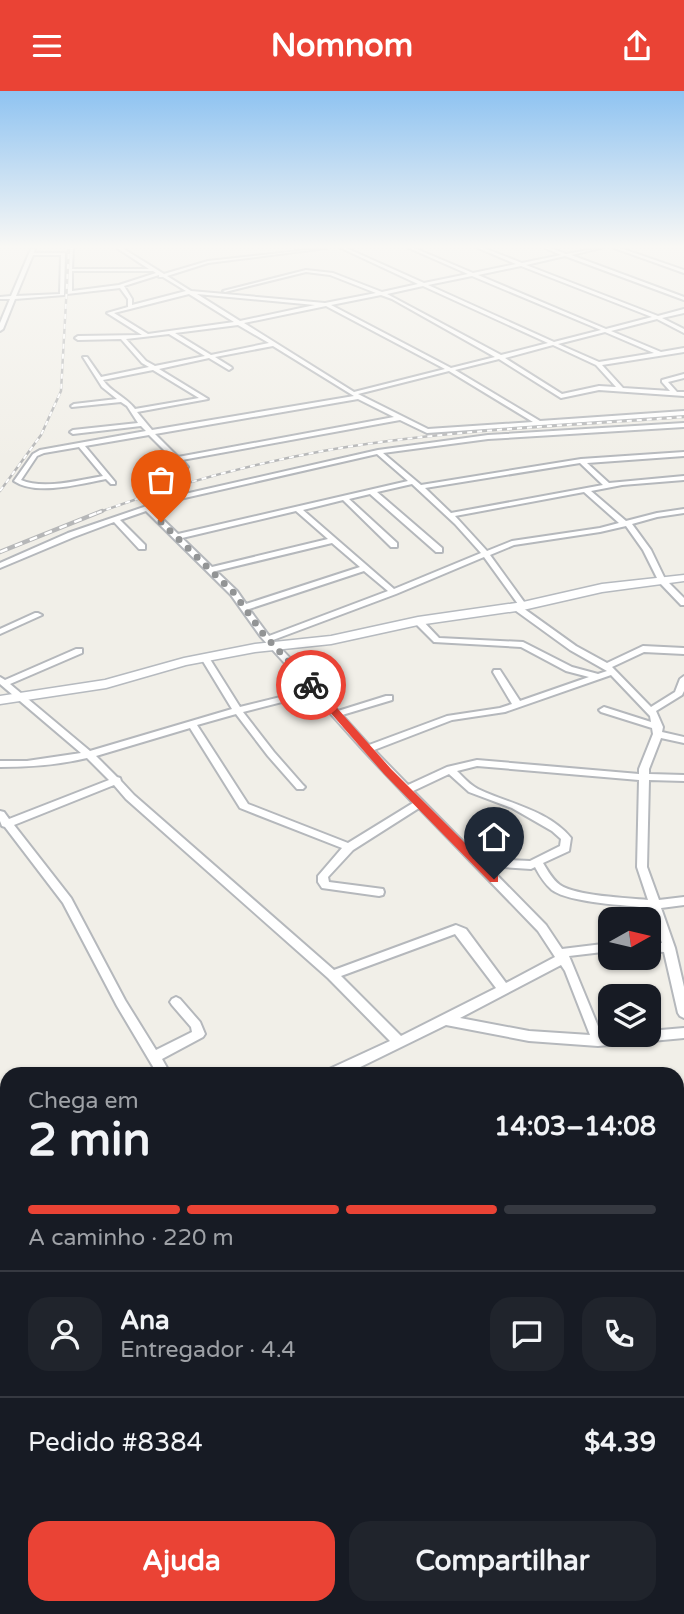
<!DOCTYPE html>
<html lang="pt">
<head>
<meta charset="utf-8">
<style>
	body { margin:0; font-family:"Varela Round",sans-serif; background:#20242c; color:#f1f3f6; height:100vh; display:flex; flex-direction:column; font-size:26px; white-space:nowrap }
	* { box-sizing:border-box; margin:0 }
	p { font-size:23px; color:#9ea1a6 }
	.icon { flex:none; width:38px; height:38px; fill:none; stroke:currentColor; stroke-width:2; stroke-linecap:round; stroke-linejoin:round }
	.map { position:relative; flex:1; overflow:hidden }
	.side { position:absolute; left:0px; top:976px; width:684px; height:548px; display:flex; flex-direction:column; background:#171b24; border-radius:21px 21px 0 0; box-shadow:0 2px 5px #0004 }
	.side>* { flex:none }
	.needle { width:46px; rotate:82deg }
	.buttons { position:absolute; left:598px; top:816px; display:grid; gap:14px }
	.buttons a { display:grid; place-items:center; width:63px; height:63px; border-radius:14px; background:#171b24; box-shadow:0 2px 5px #0004; font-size:35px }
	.pin { position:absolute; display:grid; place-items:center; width:60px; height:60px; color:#fff; margin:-72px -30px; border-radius:50% 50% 50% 0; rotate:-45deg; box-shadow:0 0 7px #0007 }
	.pin .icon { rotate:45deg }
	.courier { position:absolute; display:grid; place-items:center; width:70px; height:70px; margin:-35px; border:5px solid #ea4335; border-radius:50%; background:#fff; color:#222; box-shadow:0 2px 9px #0007 }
	.summary em { font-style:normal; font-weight:700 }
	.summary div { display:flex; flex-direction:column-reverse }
	.summary { display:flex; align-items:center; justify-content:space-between; height:119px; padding:0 28px }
	h1 { font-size:46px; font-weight:700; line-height:52px }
	.bar { display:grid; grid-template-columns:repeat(4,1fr); gap:10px 7px; align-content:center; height:84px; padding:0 28px }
	.bar i { height:9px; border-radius:5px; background:#363941 }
	.bar .active { background:#ea4335 }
	.bar p { grid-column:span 4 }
	.line { display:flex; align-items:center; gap:18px; padding:0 28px; border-top:2px solid #363941 }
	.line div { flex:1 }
	.round { display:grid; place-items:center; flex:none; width:74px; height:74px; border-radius:21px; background:#20242c }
	.button { display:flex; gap:14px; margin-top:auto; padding:14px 28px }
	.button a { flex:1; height:80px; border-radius:21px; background:#ea4335; color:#fff; font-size:28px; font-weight:700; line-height:80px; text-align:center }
	.button a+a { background:#20242c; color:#f1f3f6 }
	header { display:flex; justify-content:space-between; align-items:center; height:91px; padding:0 28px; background:#ea4335; color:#fff; font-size:32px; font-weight:700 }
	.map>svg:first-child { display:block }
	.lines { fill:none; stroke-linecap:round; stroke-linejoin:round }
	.street-casing { stroke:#b5b8bc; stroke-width:4 }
	.secondary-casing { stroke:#b6babf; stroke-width:3 }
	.street { fill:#fff; fill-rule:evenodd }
	.secondary { fill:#fff; fill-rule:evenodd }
	.rail-far1-casing { stroke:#b6b7b8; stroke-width:2.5 }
	.rail-casing { stroke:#b6b7b8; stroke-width:4.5 }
	.rail-far1 { stroke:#fff; stroke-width:2; stroke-dasharray:5; stroke-linecap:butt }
	.rail { stroke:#fff; stroke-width:2.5; stroke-dasharray:8; stroke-linecap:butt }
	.route { fill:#ea4335 }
	.done { stroke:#929495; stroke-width:7; stroke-dasharray:0 12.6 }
</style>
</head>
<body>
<header><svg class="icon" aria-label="menu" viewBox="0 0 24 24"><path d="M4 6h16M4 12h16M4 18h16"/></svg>Nomnom<svg class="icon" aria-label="share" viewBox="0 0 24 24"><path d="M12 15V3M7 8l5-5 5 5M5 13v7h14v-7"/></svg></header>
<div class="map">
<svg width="684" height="1523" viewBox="0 0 684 1523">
	<rect width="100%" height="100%" fill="#f1efe8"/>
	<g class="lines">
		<!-- street casing -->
		<g class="street-casing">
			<g id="street">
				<path d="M69 157H73L72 178H149L117 157H122L164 183 208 170 326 157 208 172 167 185 191 200 325 212 376 202 330 184 306 181 225 201 223 200 306 179 333 182 382 201 418 193 341 157H346L424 192 468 183 409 157H414L473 182 516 173 478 157H484L522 172 561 164 545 157H551L566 163 601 157 571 164 684 206V209L565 165 526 174 658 225 684 218V222L662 227 684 238V242L657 228 611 240 661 261 684 257V261L602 274 623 297 670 300 662 291V289L684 283V287L668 291 677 301H684V305L599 299 561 307 499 268 455 279 540 330 684 320V324L427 342 400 329 182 369 188 376 185 378 174 369 149 344 85 355 115 391V393H111L106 388C81 393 36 405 14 390L33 363 40 359 146 340 141 335 73 343 70 341 73 339 138 332 127 315 121 311 72 316 71 315 74 313 117 308 102 296 83 266H87L101 286 149 276 142 272 121 248 78 249 75 247 78 245 142 244 107 222 128 216V208L120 197 67 203ZM521 175 652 226 606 238 478 184ZM72 180H153L156 182 119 194 72 200ZM159 184V186H163L186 200 132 214V208L124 195ZM472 185 601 239 554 251 428 194ZM423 195 548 252 501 264 387 203ZM189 203 234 231 148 243 114 222ZM197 203 315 214 240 230ZM381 204 392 208 495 266 451 277 331 214ZM326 215 445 278 354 301 244 232ZM238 234 269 252 211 264 175 242ZM605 241 654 262 599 271 558 253ZM169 243 205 265 155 275 146 270 126 248ZM553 254 596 274 616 296 599 295 562 303 505 267ZM273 255 354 305 152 339 137 321 208 308 159 278 209 267 229 279 232 277 231 276 215 266ZM153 279 199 307 135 318C126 306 111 301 103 289ZM449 280 533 331 428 338 358 303ZM358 308 394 326 178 366 155 343ZM79 356 103 385C80 389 43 399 21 389L37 365 44 362Z"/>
				<polygon points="614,157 620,157 684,179 684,182"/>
				<path d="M31 158H35L34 162H65L64 204 15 208 3 238 0 240V232L10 208H0V206L11 205ZM33 164H61L60 203 16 205Z"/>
				<path d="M684 332V336L488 348 383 362 421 394 581 368 684 361V365L587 372 609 392 684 385V389L622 394 591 400 626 430 657 422 684 418V422L657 426 632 433 651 459 665 488 684 507V514H681L659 491 643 459 626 435 600 441 514 454 490 464 527 515 523 517 576 555 607 572 643 555 684 557V563L644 561 612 576 651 616 675 601 680 588 684 585V600L682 604 656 620 663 636 662 641 684 646V652L661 647 649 678V683L684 684V690L649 689 647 776 659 809 684 806V814L661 817 675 857 684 896V927L680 925 678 922 664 861 649 860V852H662L650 817C626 814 570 812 552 799 544 792 540 785 535 776L531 778 488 775 546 834 562 858 611 852V860L569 865 602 945 649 943V940L684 937V947L598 955 529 950 446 934 344 984H324L325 980 390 950 328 887 126 708 114 694 14 734 71 807 125 909 156 959 192 941 191 936 172 914 170 911 172 908 176 906 180 908 200 931 205 943 203 946 162 968 171 984H158L117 915 63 812 5 736 2 735 0 730V720L4 721 9 728 109 689 87 667C58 674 29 676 0 676V670H27L81 662 0 593V586L5 589 76 558H82V562L10 593 90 660 232 618 201 567 202 565H208L240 616 309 599 261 546 231 504 146 420 120 429 145 454V458H139L114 431 74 446 0 477V472L68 442 176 405 378 359 488 344ZM377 363 408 390 178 443 152 418 180 408ZM580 372 603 394 451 422 425 397ZM412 393 455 433 481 462 394 498 303 419 343 409 391 456H397V452L349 408 370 403 436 461H442V457L377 401ZM584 401 619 432 600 437 512 450 487 460 455 425ZM296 420 328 448 212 476 182 447ZM332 452 360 476 246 513 237 500 216 480ZM484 466 518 513H512V517L570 559 607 580 598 583 572 576 523 551 439 547 421 528H415V532L434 551 521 556 566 580 589 586 520 610 500 579H494L493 581 512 613 500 617 447 625 369 654 342 624 392 609V605H386L338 620 320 600V597L317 596 273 549 396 503ZM364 480 388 500 269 545 249 518ZM611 584 650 625 651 631 604 616 599 619 601 621 652 637 653 643 639 678V683L477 669 447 676 408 694 374 659 452 629 505 621ZM313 603 364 660 413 712 348 752 248 713 197 634 236 623 268 665 297 698H303L305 696 303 694 274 661 243 621ZM190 637 240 717 342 757 318 785V791L322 797 379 805 383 804 384 801 383 798 329 791 328 786 353 759 419 717 538 840 555 866 506 892 466 838 456 834 334 879 134 704 121 690 120 687 117 686 96 665ZM477 675 639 689 637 776 648 809C627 807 576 805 560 794 552 788 548 780 543 772L569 760 571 747C548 719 509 713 478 698 470 694 463 686 457 680ZM449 683 469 701 512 717 552 740 561 748 560 755 530 770 480 768 413 700ZM455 843 496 897 401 945 341 885ZM561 874 565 880 590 944 529 940 460 927Z"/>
				<polygon points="35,522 38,522 42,524 0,543 0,538"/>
				<rect x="677" y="1075" width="7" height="12"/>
				<rect x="677" y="1219" width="7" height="14"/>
				<polygon points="315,1517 340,1517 338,1523 313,1523"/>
				<polygon points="406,1517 424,1517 426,1523 408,1523"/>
				<polygon points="509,1517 529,1517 531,1523 511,1523"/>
			</g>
		</g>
		<!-- secondary casing -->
		<g class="secondary-casing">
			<polygon id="secondary" points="684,484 684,490 602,501 523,519 418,534 331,553 255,561 186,574 106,597 0,613 0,605 105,589 184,567 255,553 331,545 418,526 523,511 602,493"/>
		</g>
		<!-- street -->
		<use href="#street" class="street"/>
		<!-- secondary -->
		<use href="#secondary" class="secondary"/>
		<!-- rail-far1 casing -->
		<g class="rail-far1-casing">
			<g id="rail-far1">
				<polyline points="0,400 41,344 61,300 69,157"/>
				<path d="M97 422C170 395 246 374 323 360 442 339 564 335 684 326"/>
			</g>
		</g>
		<!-- rail casing -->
		<g class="rail-casing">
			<polyline id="rail" points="0,461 102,420"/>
		</g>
		<!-- rail-far1 -->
		<use href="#rail-far1" class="rail-far1"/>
		<!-- rail -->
		<use href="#rail" class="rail"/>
	</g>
	<!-- sky -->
	<linearGradient id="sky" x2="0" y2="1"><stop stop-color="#8fc3f1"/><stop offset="0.42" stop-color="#f9f8f5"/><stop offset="1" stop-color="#f9f8f5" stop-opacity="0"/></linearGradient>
	<rect width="684" height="370" fill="url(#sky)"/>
	<!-- route -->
	<polygon class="route" points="308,592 315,592 391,678 498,785 498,791 490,791 384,683 308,596"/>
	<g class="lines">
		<!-- done -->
		<polyline class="done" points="161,431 234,502 264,544 311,594"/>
	</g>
</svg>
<div class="buttons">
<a><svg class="needle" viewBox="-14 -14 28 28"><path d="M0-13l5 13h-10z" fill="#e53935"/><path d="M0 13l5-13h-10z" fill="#9ea1a6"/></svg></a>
<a><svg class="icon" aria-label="layers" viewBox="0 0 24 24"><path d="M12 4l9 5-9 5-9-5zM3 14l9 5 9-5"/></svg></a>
</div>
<div class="pin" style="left:161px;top:431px;background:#ea580c"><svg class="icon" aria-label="bag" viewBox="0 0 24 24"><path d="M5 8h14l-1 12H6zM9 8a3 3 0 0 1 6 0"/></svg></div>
<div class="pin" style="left:494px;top:788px;background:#1f2937"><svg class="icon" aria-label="home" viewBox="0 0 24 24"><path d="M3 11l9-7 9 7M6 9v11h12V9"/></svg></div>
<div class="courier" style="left:311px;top:594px"><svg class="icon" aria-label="bike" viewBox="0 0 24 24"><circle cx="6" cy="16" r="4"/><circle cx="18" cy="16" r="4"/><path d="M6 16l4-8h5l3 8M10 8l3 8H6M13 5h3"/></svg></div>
<section class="side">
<div class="summary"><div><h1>2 min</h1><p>Chega em</p></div><em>14:03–14:08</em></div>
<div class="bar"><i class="active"></i><i class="active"></i><i class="active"></i><i></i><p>A caminho · 220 m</p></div>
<div class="line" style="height:126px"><a class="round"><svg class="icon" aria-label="person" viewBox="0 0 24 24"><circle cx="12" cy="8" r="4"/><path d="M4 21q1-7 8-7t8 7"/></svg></a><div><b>Ana</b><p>Entregador · 4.4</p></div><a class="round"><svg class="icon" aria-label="chat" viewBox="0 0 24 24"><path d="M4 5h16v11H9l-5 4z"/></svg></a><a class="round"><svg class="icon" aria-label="phone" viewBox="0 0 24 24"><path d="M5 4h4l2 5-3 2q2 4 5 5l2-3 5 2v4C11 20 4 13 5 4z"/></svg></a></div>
<div class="line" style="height:91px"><div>Pedido #8384</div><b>$4.39</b></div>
<div class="button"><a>Ajuda</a><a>Compartilhar</a></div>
</section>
</div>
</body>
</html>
